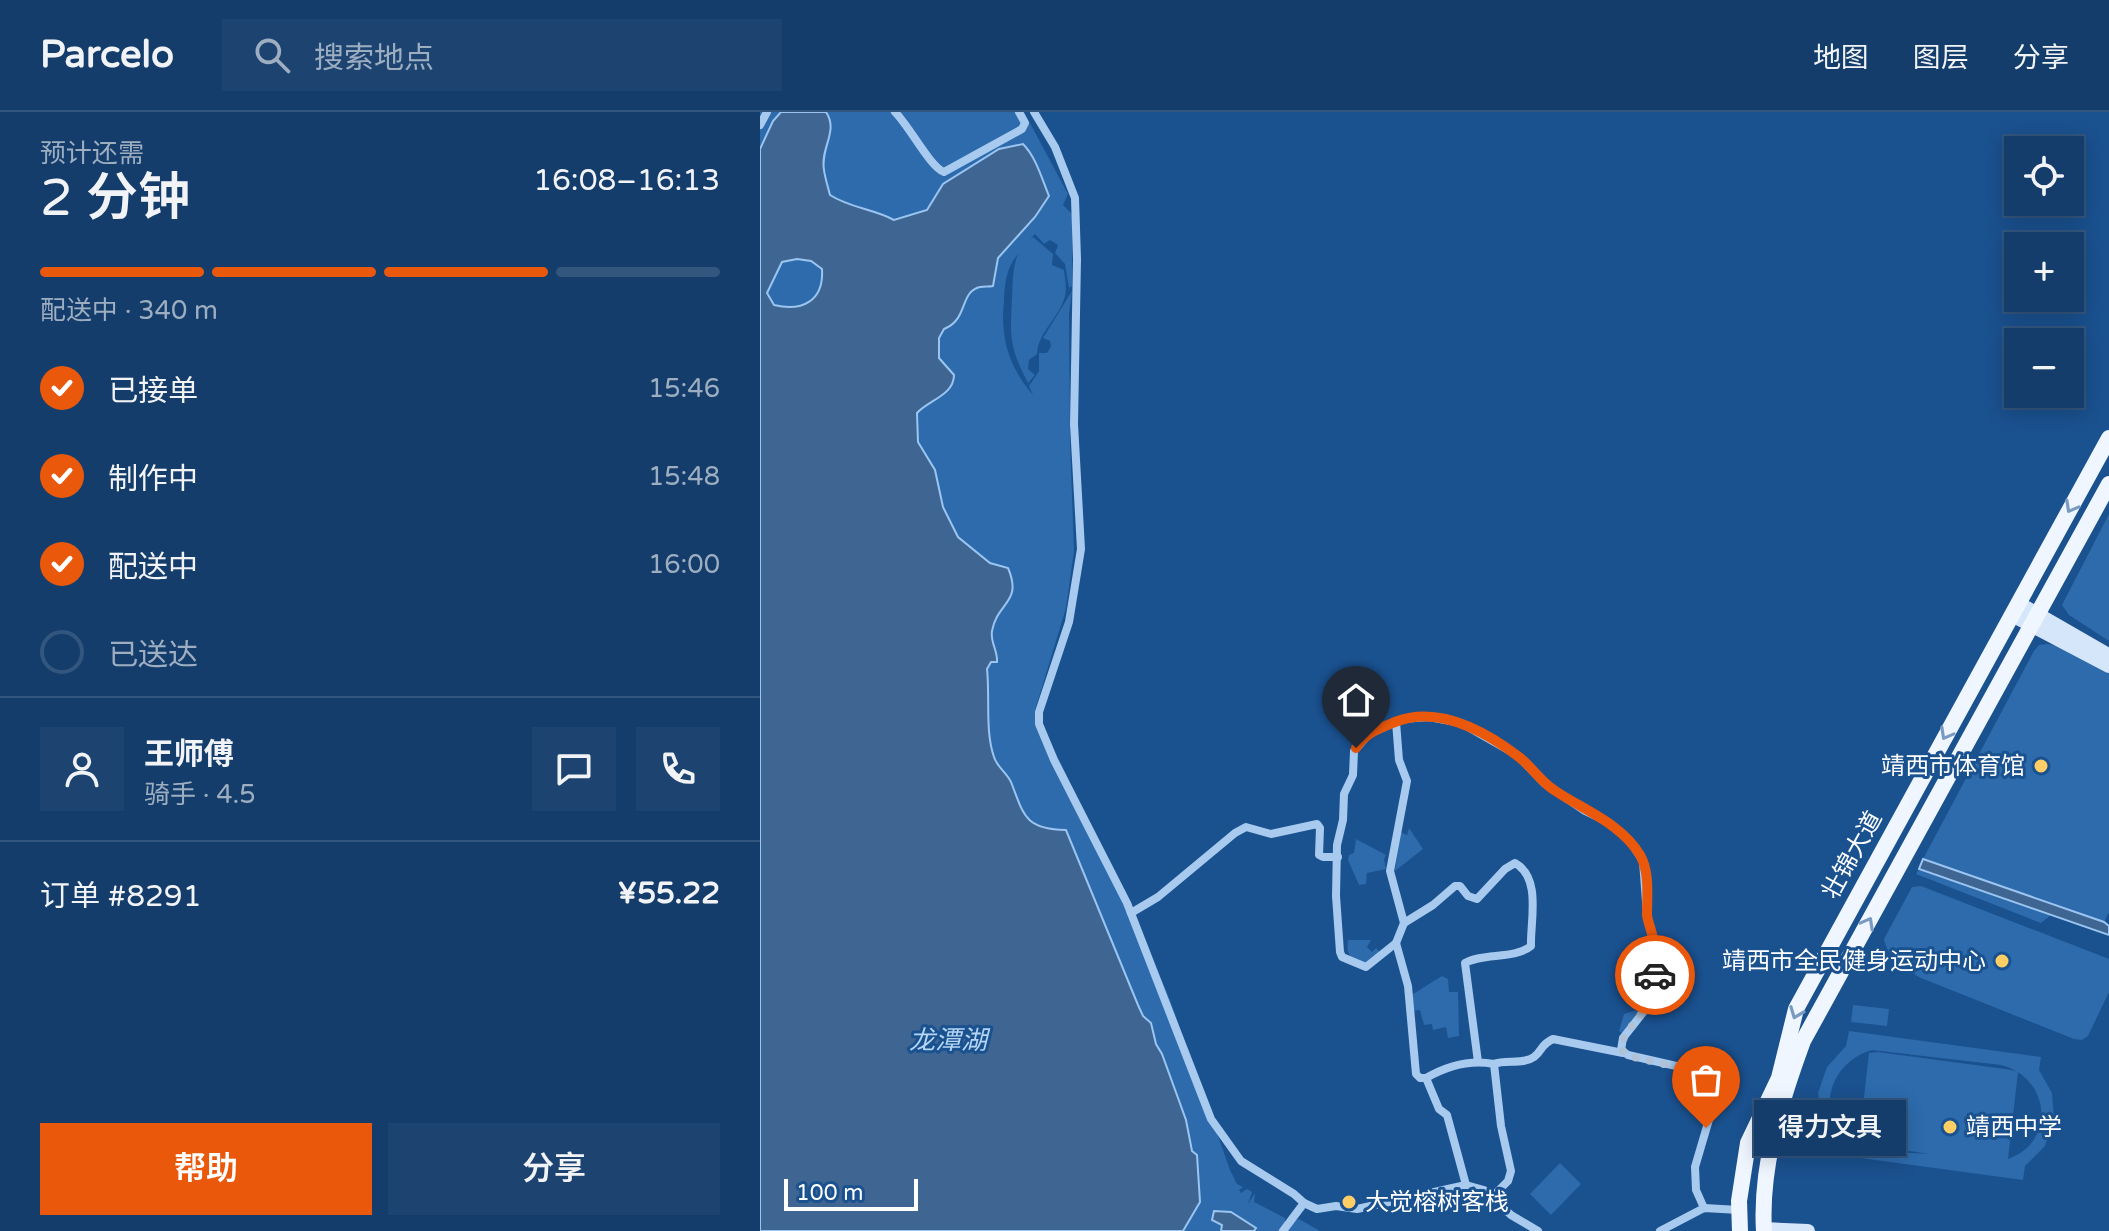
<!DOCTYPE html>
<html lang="zh">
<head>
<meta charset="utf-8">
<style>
	body { margin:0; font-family:"Varela Round","Noto Sans SC",sans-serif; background:#1d4471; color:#f1f3f6; height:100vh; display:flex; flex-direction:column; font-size:30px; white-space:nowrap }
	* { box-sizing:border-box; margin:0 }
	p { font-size:26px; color:#9daec1 }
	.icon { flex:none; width:44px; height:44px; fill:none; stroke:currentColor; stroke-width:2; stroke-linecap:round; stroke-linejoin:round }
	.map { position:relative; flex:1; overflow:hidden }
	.side { display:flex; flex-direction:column; background:#143d6b; width:760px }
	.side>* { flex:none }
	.buttons { position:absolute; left:1244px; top:24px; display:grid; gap:16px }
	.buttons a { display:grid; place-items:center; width:80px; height:80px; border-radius:0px; background:#143d6b; box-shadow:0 4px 20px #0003,0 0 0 2px #33567e; font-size:40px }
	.scale { position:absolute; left:24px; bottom:20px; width:134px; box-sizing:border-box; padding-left:8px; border:4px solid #fff; border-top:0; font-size:22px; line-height:28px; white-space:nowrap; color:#fff; -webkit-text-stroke:6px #1a518f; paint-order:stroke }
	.pin { position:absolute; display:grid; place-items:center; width:68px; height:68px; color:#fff; margin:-82px -34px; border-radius:50% 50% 50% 0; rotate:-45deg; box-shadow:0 0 8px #0007 }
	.pin .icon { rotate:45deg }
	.courier { position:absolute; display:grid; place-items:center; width:80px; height:80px; margin:-40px; border:6px solid #ea580c; border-radius:50%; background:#fff; color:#222; box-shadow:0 2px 10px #0007 }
	.bubble { position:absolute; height:56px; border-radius:0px; background:#143d6b; box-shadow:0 4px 20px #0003,0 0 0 2px #33567e; font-size:26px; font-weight:600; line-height:56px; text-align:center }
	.overview em { font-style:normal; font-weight:600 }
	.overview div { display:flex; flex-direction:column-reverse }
	.overview { display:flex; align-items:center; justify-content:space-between; height:136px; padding:0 40px }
	h1 { font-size:52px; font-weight:600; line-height:60px }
	.bar { display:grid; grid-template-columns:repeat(4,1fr); gap:12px 8px; align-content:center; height:96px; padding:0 40px }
	.bar i { height:10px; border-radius:6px; background:#33567e }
	.bar .on { background:#ea580c }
	.bar p { grid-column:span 4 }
	.line { display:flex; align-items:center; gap:20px; padding:0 40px; border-top:2px solid #33567e }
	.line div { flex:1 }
	.round { display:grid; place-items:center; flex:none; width:84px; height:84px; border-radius:0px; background:#1d4471 }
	ol { padding:0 40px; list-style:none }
	li { display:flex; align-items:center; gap:24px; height:88px }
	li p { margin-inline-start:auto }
	li .icon { padding:8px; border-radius:50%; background:#ea580c; color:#fff; stroke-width:4 }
	li:last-child { color:#9daec1 }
	li i { width:44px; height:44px; border:4px solid #33567e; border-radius:50% }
	.button { display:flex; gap:16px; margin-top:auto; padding:16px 40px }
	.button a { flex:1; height:92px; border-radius:0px; background:#ea580c; color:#fff; font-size:32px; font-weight:600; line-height:92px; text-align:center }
	.button a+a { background:#1d4471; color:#f1f3f6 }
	header { display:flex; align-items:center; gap:48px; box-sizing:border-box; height:112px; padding:0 40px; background:#143d6b; border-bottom:2px solid #33567e }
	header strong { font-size:38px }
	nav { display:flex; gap:44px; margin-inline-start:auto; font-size:28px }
	.search { width:560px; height:72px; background:#1d4471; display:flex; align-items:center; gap:20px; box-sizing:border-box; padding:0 28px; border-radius:0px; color:#9daec1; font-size:30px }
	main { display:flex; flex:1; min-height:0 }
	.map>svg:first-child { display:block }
	.green { fill:#2d6bad; fill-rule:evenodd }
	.water { fill:#3f6693; stroke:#9bc5f0; stroke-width:2; fill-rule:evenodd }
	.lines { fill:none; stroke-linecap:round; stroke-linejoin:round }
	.street { stroke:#a8caee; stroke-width:8 }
	.secondary { stroke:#d5e6fa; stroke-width:14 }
	.primary { stroke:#eff6ff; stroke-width:16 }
	.oneway { stroke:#7a9bc1 }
	.done { stroke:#afc2d8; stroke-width:8; stroke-dasharray:0 14.4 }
	.route { stroke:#ea580c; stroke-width:10 }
	.poi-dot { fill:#ffce65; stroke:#1a518f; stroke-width:3 }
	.labels { text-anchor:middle; stroke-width:6; stroke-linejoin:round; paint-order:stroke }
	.poi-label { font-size:24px; fill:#fff; stroke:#1a518f; text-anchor:end }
	.street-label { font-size:24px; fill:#fff; stroke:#1a518f }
	.water-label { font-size:26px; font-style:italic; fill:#b4d4f5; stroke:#1a518f }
</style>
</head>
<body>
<header>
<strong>Parcelo</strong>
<div class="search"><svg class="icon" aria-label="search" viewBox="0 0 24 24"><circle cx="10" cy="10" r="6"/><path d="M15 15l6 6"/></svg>搜索地点</div>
<nav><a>地图</a><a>图层</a><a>分享</a></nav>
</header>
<main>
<section class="side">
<div class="overview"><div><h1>2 分钟</h1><p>预计还需</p></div><em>16:08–16:13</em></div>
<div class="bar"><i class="on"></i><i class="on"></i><i class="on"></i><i></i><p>配送中 · 340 m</p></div>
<ol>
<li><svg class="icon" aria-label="check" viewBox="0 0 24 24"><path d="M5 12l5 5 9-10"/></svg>已接单<p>15:46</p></li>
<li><svg class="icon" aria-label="check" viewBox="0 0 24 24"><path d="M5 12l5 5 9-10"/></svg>制作中<p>15:48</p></li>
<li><svg class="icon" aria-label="check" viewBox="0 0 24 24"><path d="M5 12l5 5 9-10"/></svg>配送中<p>16:00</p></li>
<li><i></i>已送达</li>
</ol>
<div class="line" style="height:144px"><a class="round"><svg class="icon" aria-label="person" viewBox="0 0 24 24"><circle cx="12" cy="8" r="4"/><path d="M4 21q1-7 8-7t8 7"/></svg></a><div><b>王师傅</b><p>骑手 · 4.5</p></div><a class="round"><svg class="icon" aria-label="chat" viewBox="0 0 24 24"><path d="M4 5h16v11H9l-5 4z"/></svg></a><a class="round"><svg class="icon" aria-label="phone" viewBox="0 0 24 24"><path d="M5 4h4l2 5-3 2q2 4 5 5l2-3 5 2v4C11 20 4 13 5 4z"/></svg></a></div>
<div class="line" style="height:104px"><div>订单 #8291</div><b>¥55.22</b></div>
<div class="button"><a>帮助</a><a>分享</a></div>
</section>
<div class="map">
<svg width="1349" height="1119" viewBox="0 0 1349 1119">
	<rect width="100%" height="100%" fill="#1a518f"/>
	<!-- green -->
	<g class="green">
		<path d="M0 0H264L308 82 303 93 312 102V174L309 176 305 152 295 141 298 133 290 128 284 132 275 122 296 101 270 127 273 125 293 142 292 153 304 158C305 167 307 176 305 184 300 205 278 220 277 242L269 248 268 257 275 263 268 271C249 234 250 226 252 186 253 170 252 157 258 142 246 157 245 170 244 189 240 226 249 255 273 283L269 274 279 259V241H287L291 234 290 229 283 226 312 179 309 202 310 328 314 439 306 496 275 598 377 809 410 888 470 1058 477 1072 483 1075 479 1078 481 1081 487 1077 492 1080 488 1092 495 1081 494 1090 525 1106V1110L539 1107 560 1119H0Z"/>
		<polygon points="1349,402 1349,529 1309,503 1302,493"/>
		<polygon points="1288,532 1297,534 1349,561 1349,800 1344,810 1163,747 1274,539 1279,533"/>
		<polygon points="649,716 663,737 635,759 640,720 647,723"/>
		<polygon points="596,727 626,743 624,747 626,757 607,761 606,772 599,773 588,748 589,743 594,741"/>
		<polygon points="1159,757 1291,803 1281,811 1156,762"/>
		<path d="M1161 774 1349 847V880L1328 924 1322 928 1314 927 1161 866C1144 856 1128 847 1124 827L1152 775Z"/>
		<path d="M588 828H611L607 835 612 840 616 836 621 841 606 852C590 846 586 844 588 828Z"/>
		<polygon points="856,861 892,863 885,892 862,921 859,919 864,902 876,898 874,881 859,882"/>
		<polygon points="682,864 688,867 689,880 698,880 699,924 688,926 686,915 673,918 672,912 664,913 660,898 653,899 653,882"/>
		<polygon points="1093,893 1129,897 1127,914 1091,910"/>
		<path d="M1089 919 1281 945 1279 958 1292 981 1294 1008 1285 1034 1265 1054 1263 1068 1071 1042 1073 1028 1062 1008 1058 981 1067 955 1086 934ZM1112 938 1241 953C1290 965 1297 1030 1248 1047L1258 960 1252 958 1118 940 1109 941 1099 1029 1108 1033 1170 1042C1148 1041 1115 1040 1095 1029 1052 1005 1069 950 1112 938Z"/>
		<polygon points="800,1051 821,1072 791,1103 770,1082"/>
	</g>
	<!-- water -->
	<g class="water">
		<path d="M21 0H66C79 19 60 36 64 58 65 66 68 75 70 83 90 96 114 97 134 108L167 98 183 72 239 37 263 32C276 45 282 67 289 84L275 105 238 146 233 174C229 175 225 174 220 175 199 180 209 207 184 217L179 226V246L194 263C194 283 169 288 157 301L158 330 175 358 183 395 198 425 230 451 248 456C263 491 237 490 232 519 230 530 238 539 237 550H231L227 557C230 584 225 620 234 645 237 655 246 660 251 670 264 703 264 717 306 718L378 893 383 904 391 911 396 932 402 942 426 1008 432 1039 437 1043 440 1090 423 1119H0V37L13 9ZM37 147 51 149 62 157C64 189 42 200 14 193L7 181 22 150Z"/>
		<polygon points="1163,747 1344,810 1349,814 1349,823 1159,757"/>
		<polygon points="454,1099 471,1100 496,1116 494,1119 461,1119 462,1113 452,1108"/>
	</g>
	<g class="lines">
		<!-- street -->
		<g class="street">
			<path d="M135 0C150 15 170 55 184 60L262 17 265 11 259 0"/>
			<polyline points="274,0 295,35 315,86 317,147 314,312 321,437 309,510 279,600 279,612 294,648 367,791 451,1007 481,1049 534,1082 544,1091"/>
			<polyline points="0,13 7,0"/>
			<polyline points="636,610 639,648 647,669 630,759 644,811"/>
			<polyline points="371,801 398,785 475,721 486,715 511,722 557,712 560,716 559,743 563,745 578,745"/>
			<polyline points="636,831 606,855 582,845 580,840 576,784 577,733 583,708 584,682 593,663 594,639 609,622 642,607 669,605 701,611 757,643 785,672 825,699 848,710 870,729 883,749 887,803 895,837 895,876 885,898 863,926 861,938 868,943 925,956 943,956 957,965 958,977 935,1055 936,1078 944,1096"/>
			<path d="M666 966C687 954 709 947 734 952"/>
			<path d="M706 1073 687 1003 679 997 666 966H660L656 962 648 874 636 831 644 811 673 793 695 774H700L708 784 717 787 745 757 755 751C782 766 770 810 771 834 756 847 722 841 705 851L718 950"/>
			<path d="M732 1085 748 1069 751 1059 741 1014 734 952C745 947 763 953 774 945 783 938 780 933 793 927L863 941"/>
			<polyline points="523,1119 544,1091 557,1097 576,1094 597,1097 706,1073 724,1078 751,1103 778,1119"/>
			<polyline points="900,1119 944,1096 979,1098"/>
		</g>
		<!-- secondary -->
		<g class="secondary">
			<polyline points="1258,491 1345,541"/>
			<polyline points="1252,503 1349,554"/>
			<polyline points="1004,1117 1048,1119"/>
		</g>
		<!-- primary -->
		<g class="primary">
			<polyline points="980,1119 979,1089 988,1031 1019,966 1036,897 1349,326"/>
			<path d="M1004 1119C1000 1054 1021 989 1043 929L1349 372"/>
		</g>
	</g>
	<!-- one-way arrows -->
	<defs><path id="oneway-chevron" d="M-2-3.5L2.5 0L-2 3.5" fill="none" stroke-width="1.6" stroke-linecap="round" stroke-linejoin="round" transform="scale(2)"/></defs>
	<g class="oneway">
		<use href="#oneway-chevron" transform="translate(1311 395) rotate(119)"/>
		<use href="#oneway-chevron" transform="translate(1186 622) rotate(119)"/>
		<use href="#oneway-chevron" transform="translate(1108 811) rotate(-61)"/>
		<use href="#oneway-chevron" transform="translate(1036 901) rotate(111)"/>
	</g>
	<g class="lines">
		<!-- done -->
		<path class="done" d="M895 863C896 900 859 918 861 938L874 945 912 954 948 957 955 962 959 971 946 1016"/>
		<!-- route -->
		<path class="route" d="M596 636C605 621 620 616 635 610 678 593 725 619 759 645 772 655 780 669 794 678 823 698 861 711 880 743 890 760 887 785 887 803 888 811 892 819 893 827 896 839 895 851 895 863"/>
	</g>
	<!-- markers -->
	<g class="poi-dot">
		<circle cx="1281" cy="654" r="8"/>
		<circle cx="1242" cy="849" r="8"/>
		<circle cx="1190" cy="1015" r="8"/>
		<circle cx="589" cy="1090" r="8"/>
	</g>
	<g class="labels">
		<!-- poi labels -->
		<g class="poi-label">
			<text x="1265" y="662">靖西市体育馆</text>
			<text x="1226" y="857">靖西市全民健身运动中心</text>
			<text x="1206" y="1023" text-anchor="start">靖西中学</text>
			<text x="605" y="1098" text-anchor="start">大觉榕树客栈</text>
		</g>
		<!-- street labels -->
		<g class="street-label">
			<text transform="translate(1092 743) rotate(-61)" y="8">壮锦大道</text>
		</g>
		<!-- water labels -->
		<g class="water-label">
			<text x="188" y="937">龙潭湖</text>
		</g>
	</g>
</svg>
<div class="buttons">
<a><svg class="icon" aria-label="locate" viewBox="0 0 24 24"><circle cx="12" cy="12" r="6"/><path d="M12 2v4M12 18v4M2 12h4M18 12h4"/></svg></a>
<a>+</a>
<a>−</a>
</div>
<div class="scale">100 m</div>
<div class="pin" style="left:946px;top:1016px;background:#ea580c"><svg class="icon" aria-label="bag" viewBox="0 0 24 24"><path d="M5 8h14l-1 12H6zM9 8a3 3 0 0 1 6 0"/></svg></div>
<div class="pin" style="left:596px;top:636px;background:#1f2937"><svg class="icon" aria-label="home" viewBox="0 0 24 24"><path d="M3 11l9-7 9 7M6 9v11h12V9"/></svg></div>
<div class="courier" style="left:895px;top:863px"><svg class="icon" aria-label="car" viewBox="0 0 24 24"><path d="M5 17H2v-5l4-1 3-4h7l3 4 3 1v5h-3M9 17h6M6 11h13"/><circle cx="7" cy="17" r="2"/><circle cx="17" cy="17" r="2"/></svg></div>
<div class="bubble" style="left:994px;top:988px;width:152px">得力文具</div>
</div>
</main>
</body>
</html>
